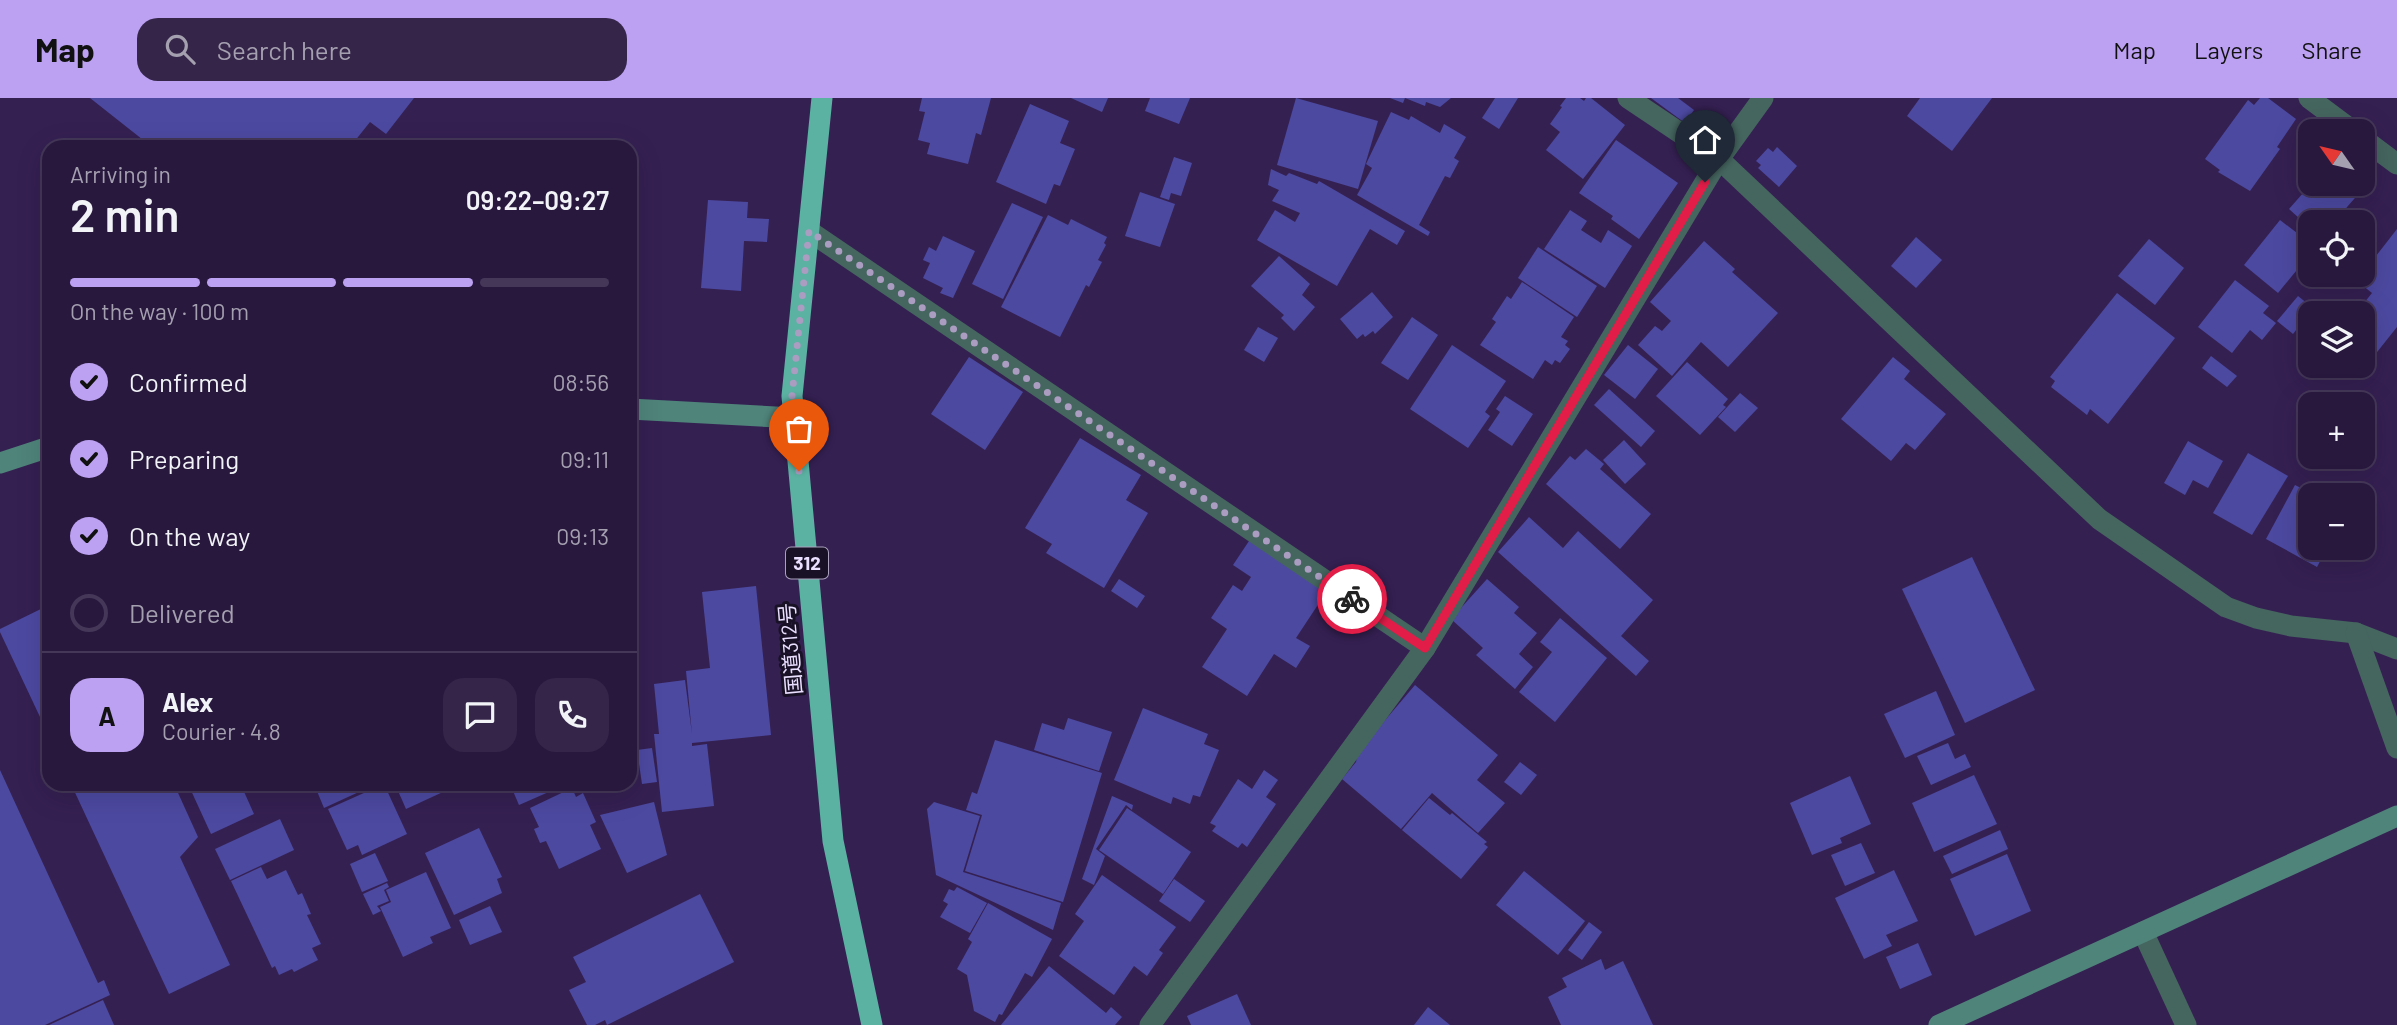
<!DOCTYPE html>
<html lang="en">
<head>
<meta charset="utf-8">
<style>
	body { margin:0; font-family:Barlow,"Noto Sans JP",sans-serif; background:#342549; color:#f1f3f6; height:100vh; display:flex; flex-direction:column; font-size:26px; white-space:nowrap }
	* { box-sizing:border-box; margin:0 }
	p { font-size:23px; color:#a5a0b0 }
	.icon { flex:none; width:38px; height:38px; fill:none; stroke:currentColor; stroke-width:2; stroke-linecap:round; stroke-linejoin:round }
	.map { position:relative; flex:1; overflow:hidden }
	.details { position:absolute; left:42px; top:42px; width:595px; height:651px; display:flex; flex-direction:column; background:#28183e; border-radius:21px; box-shadow:0 7px 28px #0002,0 0 0 2px #443758 }
	.details>* { flex:none }
	.needle { width:46px; rotate:304deg }
	.controls { position:absolute; left:2298px; top:21px; display:grid; gap:14px }
	.controls a { display:grid; place-items:center; width:77px; height:77px; border-radius:14px; background:#28183e; box-shadow:0 7px 28px #0002,0 0 0 2px #443758; font-size:35px }
	.pin { position:absolute; display:grid; place-items:center; width:60px; height:60px; color:#fff; margin:-72px -30px; border-radius:50% 50% 50% 0; rotate:-45deg; box-shadow:0 0 7px #0007 }
	.pin .icon { rotate:45deg }
	.courier { position:absolute; display:grid; place-items:center; width:70px; height:70px; margin:-35px; border:5px solid #e11d48; border-radius:50%; background:#fff; color:#222; box-shadow:0 2px 9px #0007 }
	.overview em { font-style:normal; font-weight:600 }
	.overview div { display:flex; flex-direction:column-reverse }
	.overview { display:flex; align-items:center; justify-content:space-between; height:119px; padding:0 28px }
	h1 { font-size:46px; font-weight:600; line-height:52px }
	.bar { display:grid; grid-template-columns:repeat(4,1fr); gap:10px 7px; align-content:center; height:84px; padding:0 28px }
	.bar i { height:9px; border-radius:5px; background:#443758 }
	.bar .active { background:#bca0f2 }
	.bar p { grid-column:span 4 }
	.line { display:flex; align-items:center; gap:18px; padding:0 28px; border-top:2px solid #443758 }
	.line div { flex:1 }
	.round { display:grid; place-items:center; flex:none; width:74px; height:74px; border-radius:21px; background:#342549 }
	ol { padding:0 28px; list-style:none }
	li { display:flex; align-items:center; gap:21px; height:77px }
	li p { margin-inline-start:auto }
	li .icon { padding:7px; border-radius:50%; background:#bca0f2; color:#111; stroke-width:4 }
	li:last-child { color:#a5a0b0 }
	li i { width:38px; height:38px; border:4px solid #443758; border-radius:50% }
	header { display:flex; align-items:center; gap:42px; box-sizing:border-box; height:98px; padding:0 35px; background:#bca0f2; color:#111 }
	header strong { font-size:33px }
	nav { display:flex; gap:38px; margin-inline-start:auto; font-size:24px }
	.search { width:490px; height:63px; background:#342549; display:flex; align-items:center; gap:18px; box-sizing:border-box; padding:0 24px; border-radius:21px; color:#a5a0b0; font-size:26px }
	.map>svg:first-child { display:block }
	.building { fill:#4c49a1 }
	.lines { fill:none; stroke-linecap:round; stroke-linejoin:round }
	.lane { stroke:#45655f; stroke-width:21 }
	.street { stroke:#45655f; stroke-width:21 }
	.secondary { stroke:#4f847a; stroke-width:21 }
	.highway { stroke:#5bb1a2; stroke-width:21 }
	.done { stroke:#ab9cc2; stroke-width:7; stroke-dasharray:0 12.6 }
	.route { stroke:#e11d48; stroke-width:9 }
	.labels { text-anchor:middle; stroke-width:6; stroke-linejoin:round; paint-order:stroke }
	.shield { fill:#191126; stroke:#aba1be; stroke-width:2 }
	.shield-label { font-size:19px; font-weight:bold; fill:#eadfff }
	.street-label { font-size:21px; fill:#eadfff; stroke:#191126 }
</style>
</head>
<body>
<header>
<strong>Map</strong>
<div class="search"><svg class="icon" aria-label="search" viewBox="0 0 24 24"><circle cx="10" cy="10" r="6"/><path d="M15 15l6 6"/></svg>Search here</div>
<nav><a>Map</a><a>Layers</a><a>Share</a></nav>
</header>
<div class="map">
<svg width="2397" height="927" viewBox="0 0 2397 927">
	<rect width="100%" height="100%" fill="#352052"/>
	<!-- building -->
	<g class="building">
		<polygon points="90,0 414,0 386,36 370,24 350,49 152,49"/>
		<polygon points="922,0 991,0 981,37 976,35 968,66 927,56 930,45 918,42 925,14 919,13"/>
		<polygon points="1071,0 1108,0 1102,14"/>
		<polygon points="1150,0 1190,0 1179,26 1145,13"/>
		<polygon points="1296,0 1378,23 1358,91 1277,67"/>
		<polygon points="1390,0 1451,0 1440,9 1426,4 1425,8 1405,0 1403,5"/>
		<polygon points="1495,0 1518,0 1499,31 1482,20"/>
		<polygon points="1566,0 1580,0 1584,3 1586,0 1591,0 1625,27 1583,81 1546,52 1560,34 1550,26 1562,9 1560,8"/>
		<polygon points="1651,0 1678,0 1694,12 1685,25"/>
		<polygon points="1920,0 1992,0 1952,53 1907,18"/>
		<polygon points="2260,0 2268,0 2296,21 2277,49 2280,51 2250,93 2218,74 2220,72 2205,61 2248,2 2254,7"/>
		<polygon points="1030,6 1069,23 1060,45 1075,51 1060,88 1054,86 1046,106 996,84"/>
		<polygon points="1391,14 1409,22 1411,18 1440,35 1444,26 1466,39 1454,60 1459,63 1450,80 1445,78 1419,127 1430,134 1428,138 1357,97 1372,70 1366,66"/>
		<polygon points="1616,42 1678,85 1639,141 1611,121 1613,118 1579,95"/>
		<polygon points="1777,49 1797,68 1779,89 1758,70 1761,67 1756,63 1768,50 1773,54"/>
		<polygon points="1174,59 1192,65 1181,98 1171,95 1169,102 1160,99"/>
		<polygon points="1271,71 1286,78 1289,75 1317,86 1319,83 1405,133 1397,147 1370,131 1337,188 1257,142 1275,112 1295,124 1300,115 1272,103 1279,92 1268,87"/>
		<polygon points="2311,86 2353,86 2361,93 2334,124 2310,124 2310,130 2289,111"/>
		<polygon points="1140,94 1175,106 1160,149 1125,138"/>
		<polygon points="708,102 748,104 747,120 769,121 767,144 744,143 741,193 701,190"/>
		<polygon points="1012,105 1043,119 1003,201 972,186"/>
		<polygon points="1570,112 1587,123 1581,132 1601,145 1608,132 1632,148 1605,190 1544,151"/>
		<polygon points="1048,117 1068,127 1071,121 1107,139 1104,145 1106,147 1098,162 1102,164 1089,189 1086,187 1060,239 1001,209"/>
		<polygon points="2280,122 2310,145 2310,156 2278,195 2244,167"/>
		<polygon points="2397,131 2397,229 2358,278 2345,268 2362,268 2362,215 2356,215 2372,195 2362,187 2374,171 2369,167"/>
		<polygon points="943,138 975,153 953,200 940,195 943,190 923,180 930,165 923,162 929,149 936,153"/>
		<polygon points="1916,139 1942,162 1916,190 1891,168"/>
		<polygon points="2149,141 2184,170 2155,207 2118,178"/>
		<polygon points="1704,143 1735,171 1732,174 1778,215 1728,269 1701,244 1672,278 1638,247 1655,228 1662,233 1671,223 1650,204"/>
		<polygon points="1538,149 1597,188 1577,219 1518,180"/>
		<polygon points="1279,158 1310,186 1302,197 1315,209 1294,233 1281,220 1284,217 1251,188"/>
		<polygon points="2235,182 2269,208 2263,215 2276,225 2262,242 2250,232 2232,255 2198,229"/>
		<polygon points="1522,184 1574,219 1561,239 1568,243 1565,247 1570,251 1560,265 1555,262 1552,267 1545,262 1533,281 1480,247 1496,224 1492,221 1507,198 1511,201"/>
		<polygon points="1372,194 1393,219 1375,236 1373,233 1365,239 1363,236 1357,241 1340,221"/>
		<polygon points="2117,195 2175,240 2108,326 2090,311 2087,317 2051,289 2055,283 2050,279"/>
		<polygon points="2298,198 2313,210 2293,236 2277,223"/>
		<polygon points="1412,219 1438,237 1408,282 1381,265"/>
		<polygon points="1258,229 1278,240 1264,264 1244,252"/>
		<polygon points="1452,247 1506,283 1485,314 1490,318 1468,350 1410,311"/>
		<polygon points="1628,247 1658,271 1635,301 1604,277"/>
		<polygon points="2211,258 2237,278 2227,289 2202,270"/>
		<polygon points="969,259 1023,294 985,352 931,316"/>
		<polygon points="1893,259 1910,273 1904,281 1946,316 1915,352 1906,345 1891,363 1841,321"/>
		<polygon points="1687,264 1728,301 1723,307 1726,309 1700,337 1656,298"/>
		<polygon points="1609,291 1655,333 1641,349 1594,307"/>
		<polygon points="1740,295 1758,310 1735,334 1718,319"/>
		<polygon points="1505,298 1533,316 1512,348 1488,332 1500,314 1496,311"/>
		<polygon points="1080,340 1141,377 1126,402 1148,415 1104,490 1046,455 1052,446 1025,430"/>
		<polygon points="1624,342 1646,366 1625,386 1603,362"/>
		<polygon points="2188,343 2223,363 2208,390 2193,382 2185,397 2164,385"/>
		<polygon points="1586,351 1604,366 1600,371 1651,416 1620,451 1546,386 1570,358 1575,362"/>
		<polygon points="2248,355 2288,378 2252,437 2213,415"/>
		<polygon points="2295,387 2315,397 2310,397 2310,450 2327,450 2317,469 2266,441"/>
		<polygon points="1529,419 1563,450 1578,433 1653,502 1621,538 1649,563 1636,578 1498,454"/>
		<polygon points="1251,440 1329,490 1296,540 1310,548 1296,570 1274,556 1247,598 1202,569 1227,531 1211,520 1233,487 1242,493 1251,479 1233,467"/>
		<polygon points="1972,459 2035,592 1965,625 1902,491"/>
		<polygon points="1119,481 1145,498 1137,510 1111,493"/>
		<polygon points="1487,481 1519,509 1514,515 1537,535 1519,556 1533,569 1515,591 1476,557 1483,550 1451,521"/>
		<polygon points="756,488 771,637 692,645 692,648 707,646 714,708 662,714 654,636 659,636 654,586 685,582 692,636 686,573 710,570 702,494"/>
		<polygon points="49,507 49,638 0,534 0,531"/>
		<polygon points="1560,520 1607,560 1555,624 1519,594 1552,554 1540,544"/>
		<polygon points="1415,587 1498,657 1477,682 1505,705 1478,735 1432,695 1401,731 1342,681 1356,664 1358,654"/>
		<polygon points="1936,593 1955,637 1905,660 1884,616"/>
		<polygon points="1143,610 1208,636 1204,646 1219,652 1200,699 1193,697 1190,706 1173,699 1171,706 1114,682"/>
		<polygon points="1068,620 1112,634 1099,673 1034,652 1042,625 1064,632"/>
		<polygon points="995,642 1102,675 1063,804 965,773 982,717 966,712 972,694 977,696"/>
		<polygon points="1948,645 1955,661 1965,656 1971,669 1931,687 1917,658"/>
		<polygon points="652,650 657,684 642,686 637,652"/>
		<polygon points="1520,664 1537,677 1521,697 1504,684"/>
		<polygon points="0,672 98,885 104,882 110,897 45,927 0,927"/>
		<polygon points="1264,672 1278,682 1266,699 1276,706 1247,749 1242,745 1238,750 1212,733 1216,728 1210,725 1238,681 1252,691"/>
		<polygon points="1974,677 1997,726 1934,754 1912,705"/>
		<polygon points="1850,678 1871,726 1840,740 1842,745 1812,757 1790,705"/>
		<polygon points="71,686 174,686 198,739 180,759 230,867 169,896"/>
		<polygon points="188,686 235,686 236,689 241,687 254,716 211,736"/>
		<polygon points="314,686 358,686 361,693 324,710"/>
		<polygon points="384,686 407,736 362,757 358,747 347,752 328,711"/>
		<polygon points="395,686 455,686 456,688 406,711"/>
		<polygon points="510,686 548,686 551,693 519,707"/>
		<polygon points="572,690 576,699 583,695 596,724 590,727 601,751 559,771 546,743 540,745 534,731 539,729 530,710"/>
		<polygon points="1112,698 1133,707 1132,712 1126,707 1096,751 1105,758 1094,787 1082,781"/>
		<polygon points="1429,700 1450,717 1452,715 1487,744 1484,746 1488,749 1461,781 1402,732"/>
		<polygon points="654,704 667,757 627,775 600,717"/>
		<polygon points="934,704 980,718 963,774 1061,805 1053,832 936,777 927,711"/>
		<polygon points="1127,710 1191,754 1163,796 1099,752"/>
		<polygon points="280,721 294,752 230,782 215,751"/>
		<polygon points="479,730 502,779 497,781 502,795 454,817 425,755"/>
		<polygon points="2000,732 2008,751 1952,776 1943,758"/>
		<polygon points="1861,745 1875,775 1845,788 1831,757"/>
		<polygon points="375,755 388,783 362,794 350,766"/>
		<polygon points="2007,756 2031,813 1975,838 1950,781"/>
		<polygon points="261,769 267,781 286,772 298,797 302,795 311,816 307,817 321,846 312,850 318,862 294,874 292,871 279,877 275,868 272,870 231,783"/>
		<polygon points="1894,772 1918,823 1886,837 1892,848 1864,861 1835,800"/>
		<polygon points="1524,773 1585,823 1558,857 1496,807"/>
		<polygon points="426,774 451,830 430,839 433,845 403,859 380,809 391,804 386,792"/>
		<polygon points="1102,777 1176,829 1159,852 1163,855 1147,878 1134,868 1114,897 1059,858 1084,823 1075,816"/>
		<polygon points="1174,781 1205,803 1190,824 1159,803"/>
		<polygon points="387,785 389,789 384,792 389,803 377,808 381,813 373,817 363,796"/>
		<polygon points="957,789 987,805 970,835 940,819 948,806 943,803 949,791 954,793"/>
		<polygon points="700,796 734,864 607,927 605,922 595,927 587,927 569,892 586,884 573,859"/>
		<polygon points="988,805 1052,841 1032,879 1025,875 1002,917 999,916 995,924 974,913 967,877 957,871 972,844 968,841"/>
		<polygon points="490,808 502,834 470,847 459,822"/>
		<polygon points="1589,824 1602,834 1582,862 1568,852"/>
		<polygon points="1918,845 1932,877 1900,891 1886,859"/>
		<polygon points="1601,861 1605,872 1623,863 1653,927 1561,927 1548,899 1567,889 1562,880"/>
		<polygon points="1049,868 1106,915 1111,909 1122,919 1115,927 1001,927"/>
		<polygon points="1237,896 1251,927 1191,927 1187,918"/>
		<polygon points="103,902 114,927 49,927"/>
		<polygon points="1428,909 1450,927 1414,927"/>
	</g>
	<g class="lines">
		<!-- lane -->
		<polyline class="lane" points="809,133 1425,550"/>
		<!-- street -->
		<g class="street">
			<polyline points="1628,0 1719,61 2099,421 2226,509 2256,520 2291,528 2356,535 2397,551"/>
			<polyline points="2309,0 2353,33"/>
			<polyline points="2362,40 2397,66"/>
			<polyline points="2356,535 2397,650"/>
			<polyline points="2143,834 2186,927"/>
			<polyline points="1150,927 1425,550 1719,61 1763,0"/>
		</g>
		<!-- secondary -->
		<g class="secondary">
			<polyline points="630,311 794,320"/>
			<polyline points="0,365 49,349"/>
			<polyline points="1939,927 2397,718"/>
		</g>
		<!-- highway -->
		<polyline class="highway" points="822,0 792,298 833,743 872,927"/>
	</g>
	<g class="lines">
		<!-- done -->
		<polyline class="done" points="799,373 792,298 809,133 1352,501"/>
		<!-- route -->
		<polyline class="route" points="1352,501 1425,550 1705,84"/>
	</g>
	<g class="labels">
		<!-- shield labels -->
		<rect class="shield" x="786" y="449.5" width="42" height="31" rx="5"/>
		<g class="shield-label">
			<text x="807" y="472">312</text>
		</g>
		<!-- street labels -->
		<g class="street-label">
			<text transform="translate(791 551) rotate(-95)" y="7">国道312号</text>
		</g>
	</g>
</svg>
<div class="controls">
<a><svg class="needle" viewBox="-14 -14 28 28"><path d="M0-13l5 13h-10z" fill="#e53935"/><path d="M0 13l5-13h-10z" fill="#a5a0b0"/></svg></a>
<a><svg class="icon" aria-label="locate" viewBox="0 0 24 24"><circle cx="12" cy="12" r="6"/><path d="M12 2v4M12 18v4M2 12h4M18 12h4"/></svg></a>
<a><svg class="icon" aria-label="layers" viewBox="0 0 24 24"><path d="M12 4l9 5-9 5-9-5zM3 14l9 5 9-5"/></svg></a>
<a>+</a>
<a>−</a>
</div>
<div class="pin" style="left:799px;top:373px;background:#ea580c"><svg class="icon" aria-label="bag" viewBox="0 0 24 24"><path d="M5 8h14l-1 12H6zM9 8a3 3 0 0 1 6 0"/></svg></div>
<div class="pin" style="left:1705px;top:84px;background:#1f2937"><svg class="icon" aria-label="home" viewBox="0 0 24 24"><path d="M3 11l9-7 9 7M6 9v11h12V9"/></svg></div>
<div class="courier" style="left:1352px;top:501px"><svg class="icon" aria-label="bike" viewBox="0 0 24 24"><circle cx="6" cy="16" r="4"/><circle cx="18" cy="16" r="4"/><path d="M6 16l4-8h5l3 8M10 8l3 8H6M13 5h3"/></svg></div>
<section class="details">
<div class="overview"><div><h1>2 min</h1><p>Arriving in</p></div><em>09:22–09:27</em></div>
<div class="bar"><i class="active"></i><i class="active"></i><i class="active"></i><i></i><p>On the way · 100 m</p></div>
<ol>
<li><svg class="icon" aria-label="check" viewBox="0 0 24 24"><path d="M5 12l5 5 9-10"/></svg>Confirmed<p>08:56</p></li>
<li><svg class="icon" aria-label="check" viewBox="0 0 24 24"><path d="M5 12l5 5 9-10"/></svg>Preparing<p>09:11</p></li>
<li><svg class="icon" aria-label="check" viewBox="0 0 24 24"><path d="M5 12l5 5 9-10"/></svg>On the way<p>09:13</p></li>
<li><i></i>Delivered</li>
</ol>
<div class="line" style="height:126px"><b class="round" style="background:#bca0f2;color:#111">A</b><div><b>Alex</b><p>Courier · 4.8</p></div><a class="round"><svg class="icon" aria-label="chat" viewBox="0 0 24 24"><path d="M4 5h16v11H9l-5 4z"/></svg></a><a class="round"><svg class="icon" aria-label="phone" viewBox="0 0 24 24"><path d="M5 4h4l2 5-3 2q2 4 5 5l2-3 5 2v4C11 20 4 13 5 4z"/></svg></a></div>
</section>
</div>
</body>
</html>
